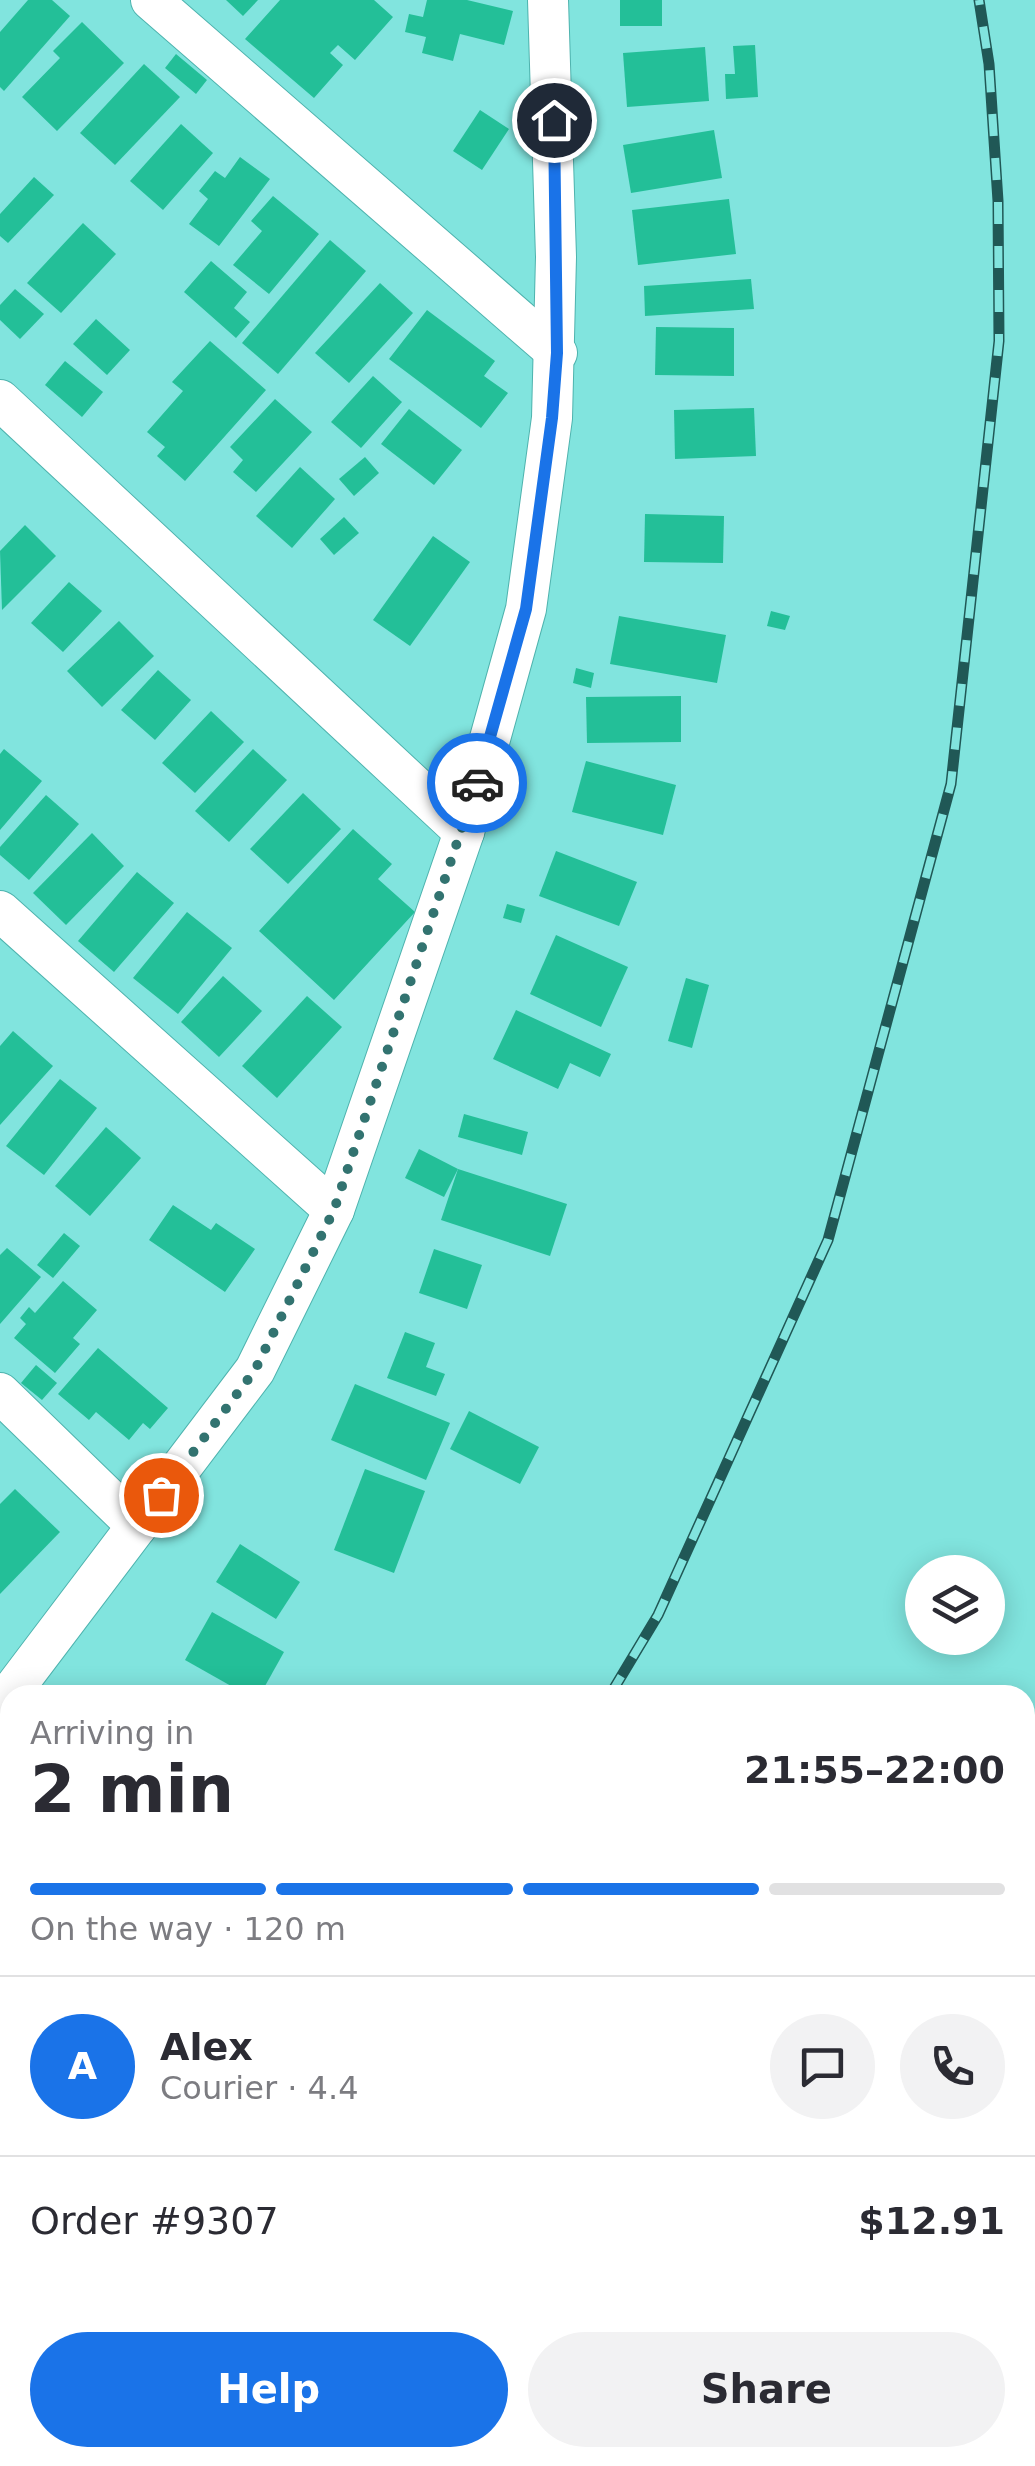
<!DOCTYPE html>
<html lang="en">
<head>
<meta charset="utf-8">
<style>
	body { margin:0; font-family:"DejaVu Sans",sans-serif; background:#f2f2f3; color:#2b2b33; height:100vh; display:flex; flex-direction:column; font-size:38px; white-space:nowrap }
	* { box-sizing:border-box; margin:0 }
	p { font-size:32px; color:#7c7c81 }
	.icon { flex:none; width:55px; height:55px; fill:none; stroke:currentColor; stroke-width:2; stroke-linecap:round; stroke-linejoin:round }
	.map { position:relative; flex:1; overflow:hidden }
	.panel { position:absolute; left:0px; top:1685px; width:1035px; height:782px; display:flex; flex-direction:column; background:#fff; border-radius:30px 30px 0 0; box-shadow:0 5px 25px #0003 }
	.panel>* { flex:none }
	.controls { position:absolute; left:905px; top:1555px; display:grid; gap:20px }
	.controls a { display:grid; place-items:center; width:100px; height:100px; border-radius:50%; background:#fff; box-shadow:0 5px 25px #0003; font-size:50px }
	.pin { position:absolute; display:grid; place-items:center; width:85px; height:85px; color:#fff; margin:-42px; border:5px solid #fff; border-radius:50%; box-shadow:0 2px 10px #0007 }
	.courier { position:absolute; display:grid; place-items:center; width:100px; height:100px; margin:-50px; border:8px solid #1a73e8; border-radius:50%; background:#fff; color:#222; box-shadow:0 2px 12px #0007 }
	.head em { font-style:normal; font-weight:600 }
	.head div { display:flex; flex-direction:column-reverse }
	.head { display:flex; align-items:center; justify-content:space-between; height:170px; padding:0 30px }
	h1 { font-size:65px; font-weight:600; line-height:75px }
	.bar { display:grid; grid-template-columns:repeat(4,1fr); gap:15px 10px; align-content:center; height:120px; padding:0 30px }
	.bar i { height:12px; border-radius:8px; background:#e1e1e2 }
	.bar .active { background:#1a73e8 }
	.bar p { grid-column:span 4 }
	.line { display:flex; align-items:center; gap:25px; padding:0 30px; border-top:2px solid #e1e1e2 }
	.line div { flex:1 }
	.round { display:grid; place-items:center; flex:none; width:105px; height:105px; border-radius:52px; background:#f2f2f3 }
	.button { display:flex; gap:20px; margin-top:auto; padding:20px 30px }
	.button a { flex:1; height:115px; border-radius:60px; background:#1a73e8; color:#fff; font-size:40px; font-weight:600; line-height:115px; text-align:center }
	.button a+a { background:#f2f2f3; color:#2b2b33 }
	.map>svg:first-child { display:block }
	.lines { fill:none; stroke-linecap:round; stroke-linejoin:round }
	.stream { stroke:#189792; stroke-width:11 }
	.building { fill:#23bf98 }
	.minor-casing { stroke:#4eb3ae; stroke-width:42 }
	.path { stroke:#56a6a1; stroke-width:6; stroke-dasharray:8 8; stroke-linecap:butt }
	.minor { stroke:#fff; stroke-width:40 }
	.rail-casing { stroke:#205856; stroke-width:11 }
	.rail { stroke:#81e4de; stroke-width:8; stroke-dasharray:22; stroke-linecap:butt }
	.done { stroke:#327370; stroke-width:10; stroke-dasharray:0 18 }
	.route { stroke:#1a73e8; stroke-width:12 }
</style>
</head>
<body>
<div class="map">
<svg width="1035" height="2466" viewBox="0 0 1035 2466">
	<rect width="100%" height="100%" fill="#81e4de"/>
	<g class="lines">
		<!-- stream -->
		<g class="stream">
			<polyline points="1025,2027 1035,2015"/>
			<polyline points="504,2466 515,2458"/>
		</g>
	</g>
	<!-- building -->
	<g class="building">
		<polygon points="28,0 52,0 70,16 4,91 0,87 0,32"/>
		<polygon points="226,0 258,0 243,16"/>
		<polygon points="280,0 374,0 393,17 355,60 338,45 330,53 343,65 314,98 245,39"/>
		<polygon points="427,0 467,0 513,11 504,45 460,34 453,61 422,53 426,37 405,32 409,14 423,17"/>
		<rect x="620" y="0" width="42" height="26"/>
		<polygon points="82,22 124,63 57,131 22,97 60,58 53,51"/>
		<polygon points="755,45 758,97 726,99 725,74 735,74 733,46"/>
		<polygon points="705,47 709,101 627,107 623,53"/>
		<polygon points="176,54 207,80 196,94 165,68"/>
		<polygon points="144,64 180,97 115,165 80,133"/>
		<polygon points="480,110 509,129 482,170 453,151"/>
		<polygon points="181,124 213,153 163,210 130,181"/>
		<polygon points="714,130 722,178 631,193 623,145"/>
		<polygon points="240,157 270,179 219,246 189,224 208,199 199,191 215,171 225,178"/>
		<polygon points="34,177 54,195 8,243 0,236 0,214"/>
		<polygon points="273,196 319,234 269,294 233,265 262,231 251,221"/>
		<polygon points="729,199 736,254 638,265 632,210"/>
		<polygon points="83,223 116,254 61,313 27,283"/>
		<polygon points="330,240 366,271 278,374 242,343"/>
		<polygon points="211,261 247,292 234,308 250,322 236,338 184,292"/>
		<polygon points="751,279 754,309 645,316 644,286"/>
		<polygon points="380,283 413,313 349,383 315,353"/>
		<polygon points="15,289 44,314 20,339 0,320 0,305"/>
		<polygon points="427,310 495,361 484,376 508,393 481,428 389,359"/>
		<polygon points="96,319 130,350 107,375 73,344"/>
		<polygon points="656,327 734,328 734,376 655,375"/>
		<polygon points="210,341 266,390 185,481 157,456 165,447 147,432 183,391 172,382"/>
		<polygon points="65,361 103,392 82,417 45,385"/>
		<polygon points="373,376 402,402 361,448 331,422"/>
		<polygon points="275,399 312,432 256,492 233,472 243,460 230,447"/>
		<polygon points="754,408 756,456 675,459 674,410"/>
		<polygon points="409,409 462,450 434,485 381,444"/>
		<polygon points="365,457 379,473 354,496 339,479"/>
		<polygon points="300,467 335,499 292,548 256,516"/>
		<polygon points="645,514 724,516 723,563 644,562"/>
		<polygon points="344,517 359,533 334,555 320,539"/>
		<polygon points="25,525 56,556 2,610 0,551"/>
		<polygon points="433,536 470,562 410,646 373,620"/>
		<polygon points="69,582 102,611 63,652 31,623"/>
		<polygon points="771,611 790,616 785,630 767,626"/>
		<polygon points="619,616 726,635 717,683 610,664"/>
		<polygon points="119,621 154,656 102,707 67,671"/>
		<polygon points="576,668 594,673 591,688 573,683"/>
		<polygon points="158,670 191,700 155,740 121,710"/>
		<polygon points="681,696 681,742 587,743 586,697"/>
		<polygon points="211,711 244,742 195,793 162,763"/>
		<polygon points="4,749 42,781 0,830 0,754"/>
		<polygon points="253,749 287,780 229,842 195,811"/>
		<polygon points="586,761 676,785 663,835 572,812"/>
		<polygon points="303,793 341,829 288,884 250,849"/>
		<polygon points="46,795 79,824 29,880 0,855 0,847"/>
		<polygon points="353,829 392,864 378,879 415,912 334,1000 259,931"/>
		<polygon points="92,833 124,866 66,925 33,893"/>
		<polygon points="556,851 637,882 619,926 539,896"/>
		<polygon points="137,872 174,903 114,972 78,941"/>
		<polygon points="507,904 525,909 521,923 503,918"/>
		<polygon points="187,912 232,948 178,1014 133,978"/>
		<polygon points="556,935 628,967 601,1027 530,994"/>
		<polygon points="223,976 262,1011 219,1057 181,1022"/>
		<polygon points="686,978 709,985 692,1048 668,1041"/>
		<polygon points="307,996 342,1027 277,1098 242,1066"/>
		<polygon points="516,1010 611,1054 600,1077 570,1063 558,1089 493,1059"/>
		<polygon points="13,1031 53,1066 0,1125 0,1046"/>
		<polygon points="60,1079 97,1108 44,1175 6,1146"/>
		<polygon points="464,1114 528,1132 522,1155 458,1137"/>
		<polygon points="106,1127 141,1158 90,1216 55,1186"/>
		<polygon points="419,1149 458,1169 444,1197 405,1178"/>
		<polygon points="458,1169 567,1204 550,1256 441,1220"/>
		<polygon points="173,1205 211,1230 216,1223 255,1249 225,1292 149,1240"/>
		<polygon points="64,1233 80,1246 53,1278 37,1265"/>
		<polygon points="7,1248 41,1277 0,1324 0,1255"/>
		<polygon points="434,1249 482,1265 467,1309 419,1293"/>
		<polygon points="63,1281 97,1310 73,1338 80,1344 55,1373 14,1338 26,1324 20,1318 29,1307 35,1313"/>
		<polygon points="405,1332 435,1343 426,1367 445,1374 436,1396 387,1378"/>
		<polygon points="98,1348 168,1408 150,1429 143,1423 129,1440 96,1412 89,1420 58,1394"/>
		<polygon points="36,1365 57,1383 42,1400 21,1383"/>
		<polygon points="355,1384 450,1423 426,1480 331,1440"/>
		<polygon points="469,1411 539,1447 520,1484 450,1449"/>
		<polygon points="365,1469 425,1491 394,1573 334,1550"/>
		<polygon points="15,1489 60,1532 0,1594 0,1504"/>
		<polygon points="240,1544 300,1582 276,1619 216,1582"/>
		<polygon points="212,1612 284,1652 260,1695 247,1695 185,1660"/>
		<polygon points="0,1920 7,1925 10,1921 10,1965 0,1957"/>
		<polygon points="0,1994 10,2004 10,2028 0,2038"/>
	</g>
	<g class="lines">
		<!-- minor casing -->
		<g class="minor-casing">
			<g id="minor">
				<polyline points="151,0 557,353"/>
				<polyline points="0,400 464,832"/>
				<polyline points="0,911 334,1210"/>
				<polyline points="0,1393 137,1526"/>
				<polyline points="0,1707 255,1370 334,1210 464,832 526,609 552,418 556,257 548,0"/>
				<polyline points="271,2466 279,2458"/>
			</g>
		</g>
		<!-- path -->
		<polyline class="path" points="1025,2237 1035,2237"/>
		<!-- minor -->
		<use href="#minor" class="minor"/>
		<!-- rail casing -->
		<g class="rail-casing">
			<g id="rail">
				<polyline points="610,1695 658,1615 828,1240 951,784 999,341 998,201 989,64 979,0"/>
				<polyline points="0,2394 10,2386"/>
			</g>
		</g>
		<!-- rail -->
		<use href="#rail" class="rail"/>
	</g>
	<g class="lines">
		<!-- done -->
		<polyline class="done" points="161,1495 255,1370 334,1210 477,783"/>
		<!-- route -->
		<polyline class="route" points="477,783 526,609 552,418 557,353 554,120"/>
	</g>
</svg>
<div class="controls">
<a><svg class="icon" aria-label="layers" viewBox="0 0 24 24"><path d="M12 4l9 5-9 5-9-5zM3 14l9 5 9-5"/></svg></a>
</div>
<div class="pin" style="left:161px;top:1495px;background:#ea580c"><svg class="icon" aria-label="bag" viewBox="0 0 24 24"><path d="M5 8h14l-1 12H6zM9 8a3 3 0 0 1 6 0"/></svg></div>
<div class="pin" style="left:554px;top:120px;background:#1f2937"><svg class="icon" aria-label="home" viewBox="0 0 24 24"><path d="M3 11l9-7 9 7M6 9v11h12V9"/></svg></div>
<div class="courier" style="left:477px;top:783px"><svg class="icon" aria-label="car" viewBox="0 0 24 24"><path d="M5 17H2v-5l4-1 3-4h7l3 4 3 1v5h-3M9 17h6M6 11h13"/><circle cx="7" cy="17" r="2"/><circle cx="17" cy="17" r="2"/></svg></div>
<section class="panel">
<div class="head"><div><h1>2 min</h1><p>Arriving in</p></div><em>21:55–22:00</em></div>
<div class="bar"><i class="active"></i><i class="active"></i><i class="active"></i><i></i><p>On the way · 120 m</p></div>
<div class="line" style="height:180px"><b class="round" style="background:#1a73e8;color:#fff">A</b><div><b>Alex</b><p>Courier · 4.4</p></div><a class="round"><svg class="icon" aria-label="chat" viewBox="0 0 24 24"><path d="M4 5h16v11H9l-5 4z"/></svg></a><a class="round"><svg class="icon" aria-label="phone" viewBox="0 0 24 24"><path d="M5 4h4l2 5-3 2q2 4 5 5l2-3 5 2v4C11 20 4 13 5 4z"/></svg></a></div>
<div class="line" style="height:130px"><div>Order #9307</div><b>$12.91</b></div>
<div class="button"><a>Help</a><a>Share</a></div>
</section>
</div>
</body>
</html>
